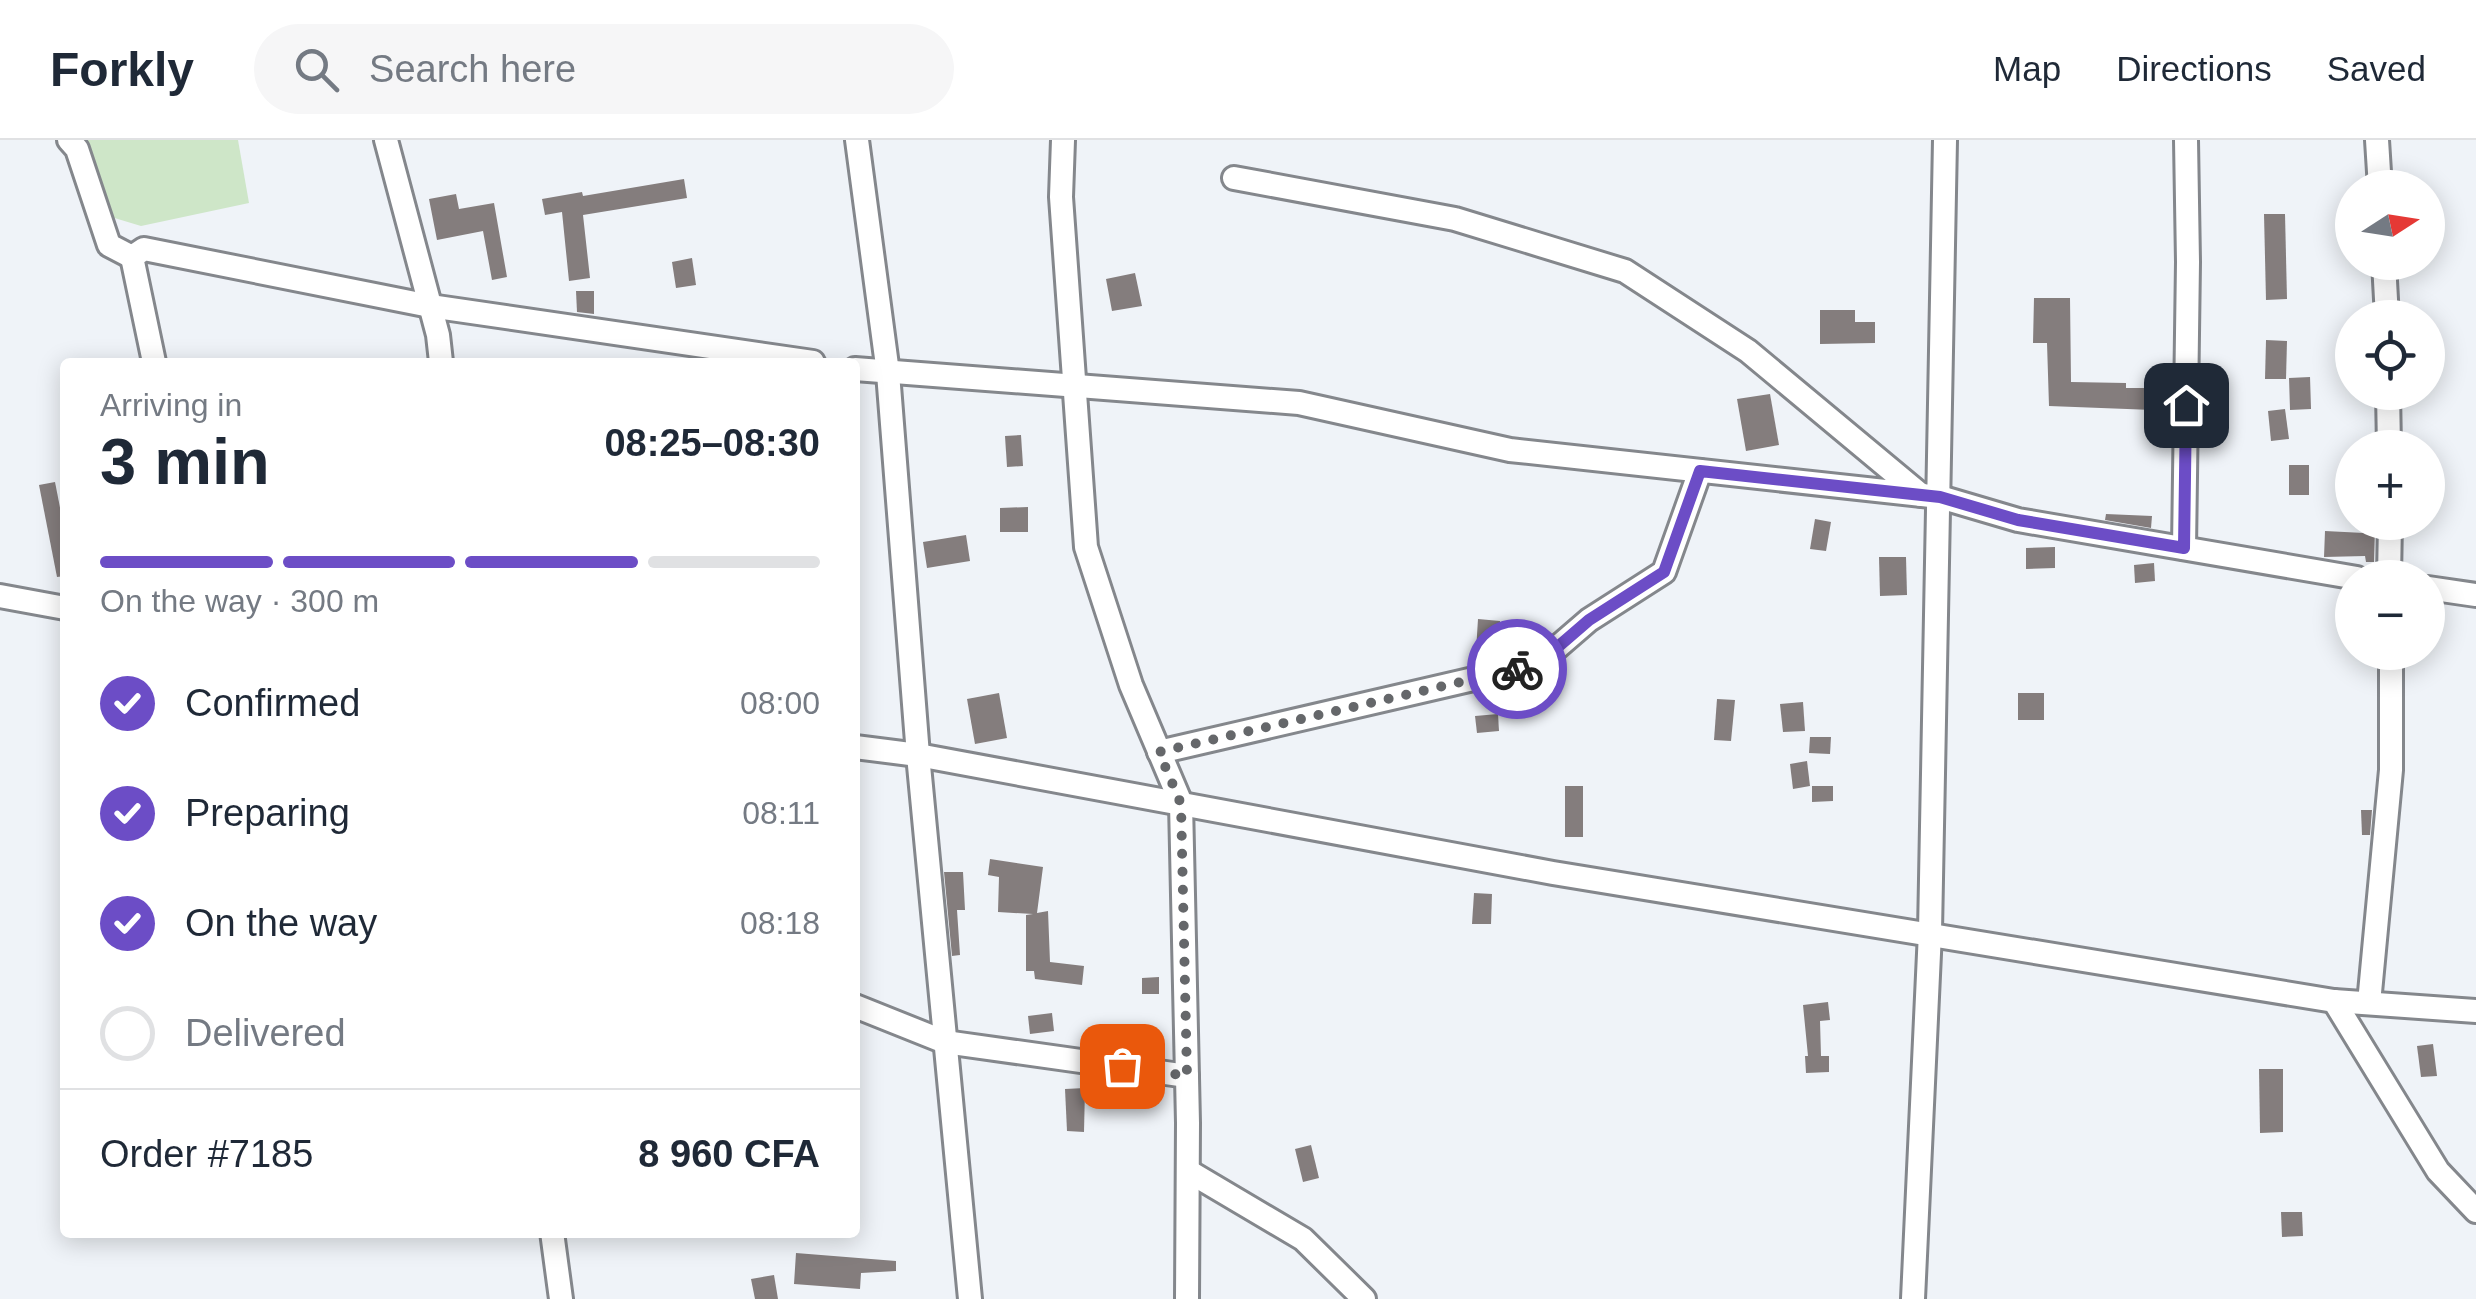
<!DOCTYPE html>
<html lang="en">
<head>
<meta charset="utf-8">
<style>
	body { margin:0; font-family:Helvetica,sans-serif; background:#f6f6f7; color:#1f2937; height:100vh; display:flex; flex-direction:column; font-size:38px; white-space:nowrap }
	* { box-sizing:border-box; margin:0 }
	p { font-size:32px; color:#747a83 }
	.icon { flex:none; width:55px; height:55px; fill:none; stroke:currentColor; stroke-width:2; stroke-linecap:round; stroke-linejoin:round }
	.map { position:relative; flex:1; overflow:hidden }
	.sheet { position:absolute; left:60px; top:218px; width:800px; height:880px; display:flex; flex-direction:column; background:#fff; border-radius:10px; box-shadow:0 5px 25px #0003 }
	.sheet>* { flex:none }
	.needle { width:65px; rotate:78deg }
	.controls { position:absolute; left:2335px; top:30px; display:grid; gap:20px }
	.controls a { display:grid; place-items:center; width:110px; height:110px; border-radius:50%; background:#fff; box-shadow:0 5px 25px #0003; font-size:50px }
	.pin { position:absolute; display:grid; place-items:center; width:85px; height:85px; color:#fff; margin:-42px; border-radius:20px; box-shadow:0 5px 15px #0006 }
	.courier { position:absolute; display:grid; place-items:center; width:100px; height:100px; margin:-50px; border:8px solid #6c4dc6; border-radius:50%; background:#fff; color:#222; box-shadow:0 2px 12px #0007 }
	.overview em { font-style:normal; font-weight:600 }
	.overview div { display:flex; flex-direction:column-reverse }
	.overview { display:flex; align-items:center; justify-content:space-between; height:170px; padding:0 40px }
	h1 { font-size:65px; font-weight:600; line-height:75px }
	.bar { display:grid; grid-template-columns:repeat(4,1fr); gap:15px 10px; align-content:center; height:120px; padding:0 40px }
	.bar i { height:12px; border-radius:8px; background:#e0e1e3 }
	.bar .current { background:#6c4dc6 }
	.bar p { grid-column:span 4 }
	.line { display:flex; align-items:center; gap:25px; padding:0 40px; border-top:2px solid #e0e1e3 }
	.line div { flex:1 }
	ol { padding:0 40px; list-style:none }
	li { display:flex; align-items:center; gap:30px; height:110px }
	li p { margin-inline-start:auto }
	li .icon { padding:10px; border-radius:50%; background:#6c4dc6; color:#fff; stroke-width:4 }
	li:last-child { color:#747a83 }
	li i { width:55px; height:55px; border:5px solid #e0e1e3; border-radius:50% }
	header { display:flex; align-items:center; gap:60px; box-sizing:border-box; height:140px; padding:0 50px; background:#fff; border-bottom:2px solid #e0e1e3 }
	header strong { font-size:48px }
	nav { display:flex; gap:55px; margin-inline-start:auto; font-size:35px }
	.search { width:700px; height:90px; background:#f6f6f7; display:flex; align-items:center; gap:25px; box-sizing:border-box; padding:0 35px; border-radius:55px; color:#747a83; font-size:38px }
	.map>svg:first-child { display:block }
	.green { fill:#cee6c8 }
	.building { fill:#847d7d }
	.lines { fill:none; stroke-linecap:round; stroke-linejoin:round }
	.minor-casing { stroke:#84878c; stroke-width:28 }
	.minor { stroke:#fff; stroke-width:22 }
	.done { stroke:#65676a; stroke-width:10; stroke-dasharray:0 18 }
	.route { stroke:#6c4dc6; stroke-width:12 }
</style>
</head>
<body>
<header>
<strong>Forkly</strong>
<div class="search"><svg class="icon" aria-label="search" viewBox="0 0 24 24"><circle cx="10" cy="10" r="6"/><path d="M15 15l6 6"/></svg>Search here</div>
<nav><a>Map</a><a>Directions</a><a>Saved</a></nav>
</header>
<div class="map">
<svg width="2476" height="1159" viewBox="0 0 2476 1159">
	<rect width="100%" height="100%" fill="#eff3f8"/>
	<!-- green -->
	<polygon class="green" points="84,0 238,0 249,63 141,86 98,73"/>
	<!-- building -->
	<g class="building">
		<polygon points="684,39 687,58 583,75 590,138 569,141 562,72 545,75 542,59 582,52 583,56"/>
		<polygon points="456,54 459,69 494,63 507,137 492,140 483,91 437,100 429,59"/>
		<polygon points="2264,74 2285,74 2287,159 2266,160"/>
		<polygon points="692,118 696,145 676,148 672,122"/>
		<polygon points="1135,133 1142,166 1112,171 1106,139"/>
		<polygon points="576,151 594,151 594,174 577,172"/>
		<polygon points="2034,158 2070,158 2071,242 2126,243 2126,248 2153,248 2153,270 2049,266 2047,203 2033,203"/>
		<polygon points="1820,170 1855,170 1855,182 1875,182 1875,203 1820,204"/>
		<polygon points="2266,200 2287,201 2286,239 2265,239"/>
		<polygon points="2310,237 2311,269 2290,270 2289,238"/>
		<polygon points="1770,254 1779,305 1746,311 1737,259"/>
		<polygon points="2285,269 2289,299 2271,301 2268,271"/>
		<polygon points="1021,295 1023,326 1007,327 1005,296"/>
		<rect x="2289" y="325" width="20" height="30"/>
		<polygon points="55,342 65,393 65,436 57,437 39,345"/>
		<polygon points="1028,367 1028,392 1000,392 1000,368"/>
		<polygon points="2106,374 2152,376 2151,388 2105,380"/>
		<polygon points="1815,379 1831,382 1826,411 1810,409"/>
		<polygon points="2375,388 2374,422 2366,422 2365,416 2324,417 2325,391 2364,393 2363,389"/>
		<polygon points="966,395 970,421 927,428 923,402"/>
		<polygon points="2055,407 2055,428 2026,429 2026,408"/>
		<polygon points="1879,417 1906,417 1907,455 1880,456"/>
		<polygon points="2154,423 2155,441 2135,443 2134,425"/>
		<polygon points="1478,479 1500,481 1499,512 1476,511"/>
		<polygon points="999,553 1007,598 975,604 967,559"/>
		<rect x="2018" y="553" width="26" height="27"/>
		<polygon points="1717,559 1735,560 1731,601 1714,600"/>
		<polygon points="1803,562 1805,591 1783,592 1780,564"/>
		<polygon points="1498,574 1499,591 1477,593 1475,576"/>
		<polygon points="1810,597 1831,597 1830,614 1809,613"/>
		<polygon points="1807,621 1810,646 1793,649 1790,624"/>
		<rect x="1565" y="646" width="18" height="51"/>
		<polygon points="1812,646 1833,646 1833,661 1812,662"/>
		<polygon points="2361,670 2372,670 2370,695 2362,695"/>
		<polygon points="990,719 1043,727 1037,773 1048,771 1050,822 1084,826 1082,845 1035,839 1034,831 1026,831 1026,775 1033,774 998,772 999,737 988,735"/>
		<polygon points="944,732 963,732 965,770 957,770 960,815 952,816"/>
		<polygon points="1474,753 1492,754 1491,784 1472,784"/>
		<polygon points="1159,837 1159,854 1142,854 1142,838"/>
		<polygon points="1828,862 1830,880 1820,881 1821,916 1829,916 1829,932 1806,933 1805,916 1808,916 1803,865"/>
		<polygon points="1052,873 1054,891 1030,894 1028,876"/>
		<polygon points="2433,904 2437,936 2421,937 2417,906"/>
		<polygon points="2259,929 2283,929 2283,992 2260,993"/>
		<polygon points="1085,948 1084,992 1067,991 1065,949"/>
		<polygon points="1311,1005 1319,1038 1303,1042 1295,1009"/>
		<polygon points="2281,1072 2302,1072 2303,1096 2282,1097"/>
		<polygon points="796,1113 896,1121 896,1131 861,1133 860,1149 794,1144"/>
		<polygon points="774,1135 778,1159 755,1159 751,1139"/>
	</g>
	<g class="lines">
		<!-- minor casing -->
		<g class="minor-casing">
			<g id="minor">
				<polyline points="69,0 77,9 109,105 132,117"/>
				<polyline points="386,0 438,195 441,222"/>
				<polyline points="857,0 888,233 918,615 970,1159"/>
				<polyline points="1063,0 1061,57 1086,407 1131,545 1181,663 1188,983 1187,1159"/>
				<polyline points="2377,0 2380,48"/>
				<polyline points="1234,38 1455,79 1625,131 1748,211 1921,355"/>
				<polyline points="2384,122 2387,178"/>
				<polyline points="154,222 132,117 144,109 430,166 813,222"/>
				<polyline points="855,229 1299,263 1510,310 1940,357 2018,380 2357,438"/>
				<polyline points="2388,252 2389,308"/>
				<polyline points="2184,408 2188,122 2186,0"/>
				<polyline points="2389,438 2390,382"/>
				<polyline points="2428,448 2476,455"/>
				<polyline points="0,456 65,468"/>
				<polyline points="855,607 918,615 1553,733 2334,861 2476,871"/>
				<polyline points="1159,612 1538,524 1589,480 1664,432 1700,331"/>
				<polyline points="2334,861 2438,1031 2476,1071"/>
				<polyline points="2369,863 2391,630 2391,512"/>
				<polyline points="855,866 945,902 1187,936"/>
				<polyline points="1188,1031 1303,1099 1364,1159"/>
				<polyline points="552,1092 561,1159"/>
				<polyline points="1913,1159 1930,792 1945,0"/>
			</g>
		</g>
		<!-- minor -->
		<use href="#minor" class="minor"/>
	</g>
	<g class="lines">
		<!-- done -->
		<polyline class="done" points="1122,926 1187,936 1181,664 1159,612 1517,529"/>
		<!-- route -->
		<polyline class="route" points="1517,529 1538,524 1589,480 1664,432 1700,331 1940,357 2018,380 2184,408 2186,265"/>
	</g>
</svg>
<div class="controls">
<a><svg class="needle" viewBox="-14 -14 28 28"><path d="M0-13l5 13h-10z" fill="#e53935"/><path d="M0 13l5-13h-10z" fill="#747a83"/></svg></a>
<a><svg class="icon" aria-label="locate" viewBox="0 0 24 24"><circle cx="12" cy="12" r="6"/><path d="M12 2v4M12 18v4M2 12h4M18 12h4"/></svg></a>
<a>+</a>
<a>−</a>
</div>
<div class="pin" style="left:1122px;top:926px;background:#ea580c"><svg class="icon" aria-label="bag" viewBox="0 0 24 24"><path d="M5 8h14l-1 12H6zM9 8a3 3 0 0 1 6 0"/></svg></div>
<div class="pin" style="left:2186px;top:265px;background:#1f2937"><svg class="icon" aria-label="home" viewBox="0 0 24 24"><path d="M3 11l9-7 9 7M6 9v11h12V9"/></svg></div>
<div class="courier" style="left:1517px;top:529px"><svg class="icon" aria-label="bike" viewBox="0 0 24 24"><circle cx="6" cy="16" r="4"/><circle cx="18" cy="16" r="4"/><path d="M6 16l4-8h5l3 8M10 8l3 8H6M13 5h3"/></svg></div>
<section class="sheet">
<div class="overview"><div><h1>3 min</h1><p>Arriving in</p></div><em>08:25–08:30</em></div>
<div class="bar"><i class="current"></i><i class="current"></i><i class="current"></i><i></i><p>On the way · 300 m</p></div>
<ol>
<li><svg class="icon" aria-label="check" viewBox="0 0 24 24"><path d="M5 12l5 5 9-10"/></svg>Confirmed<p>08:00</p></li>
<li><svg class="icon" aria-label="check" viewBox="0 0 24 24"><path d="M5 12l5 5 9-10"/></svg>Preparing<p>08:11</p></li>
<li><svg class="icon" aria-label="check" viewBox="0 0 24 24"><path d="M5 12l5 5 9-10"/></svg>On the way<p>08:18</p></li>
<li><i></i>Delivered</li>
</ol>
<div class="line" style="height:130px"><div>Order #7185</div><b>8 960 CFA</b></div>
</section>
</div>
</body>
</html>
